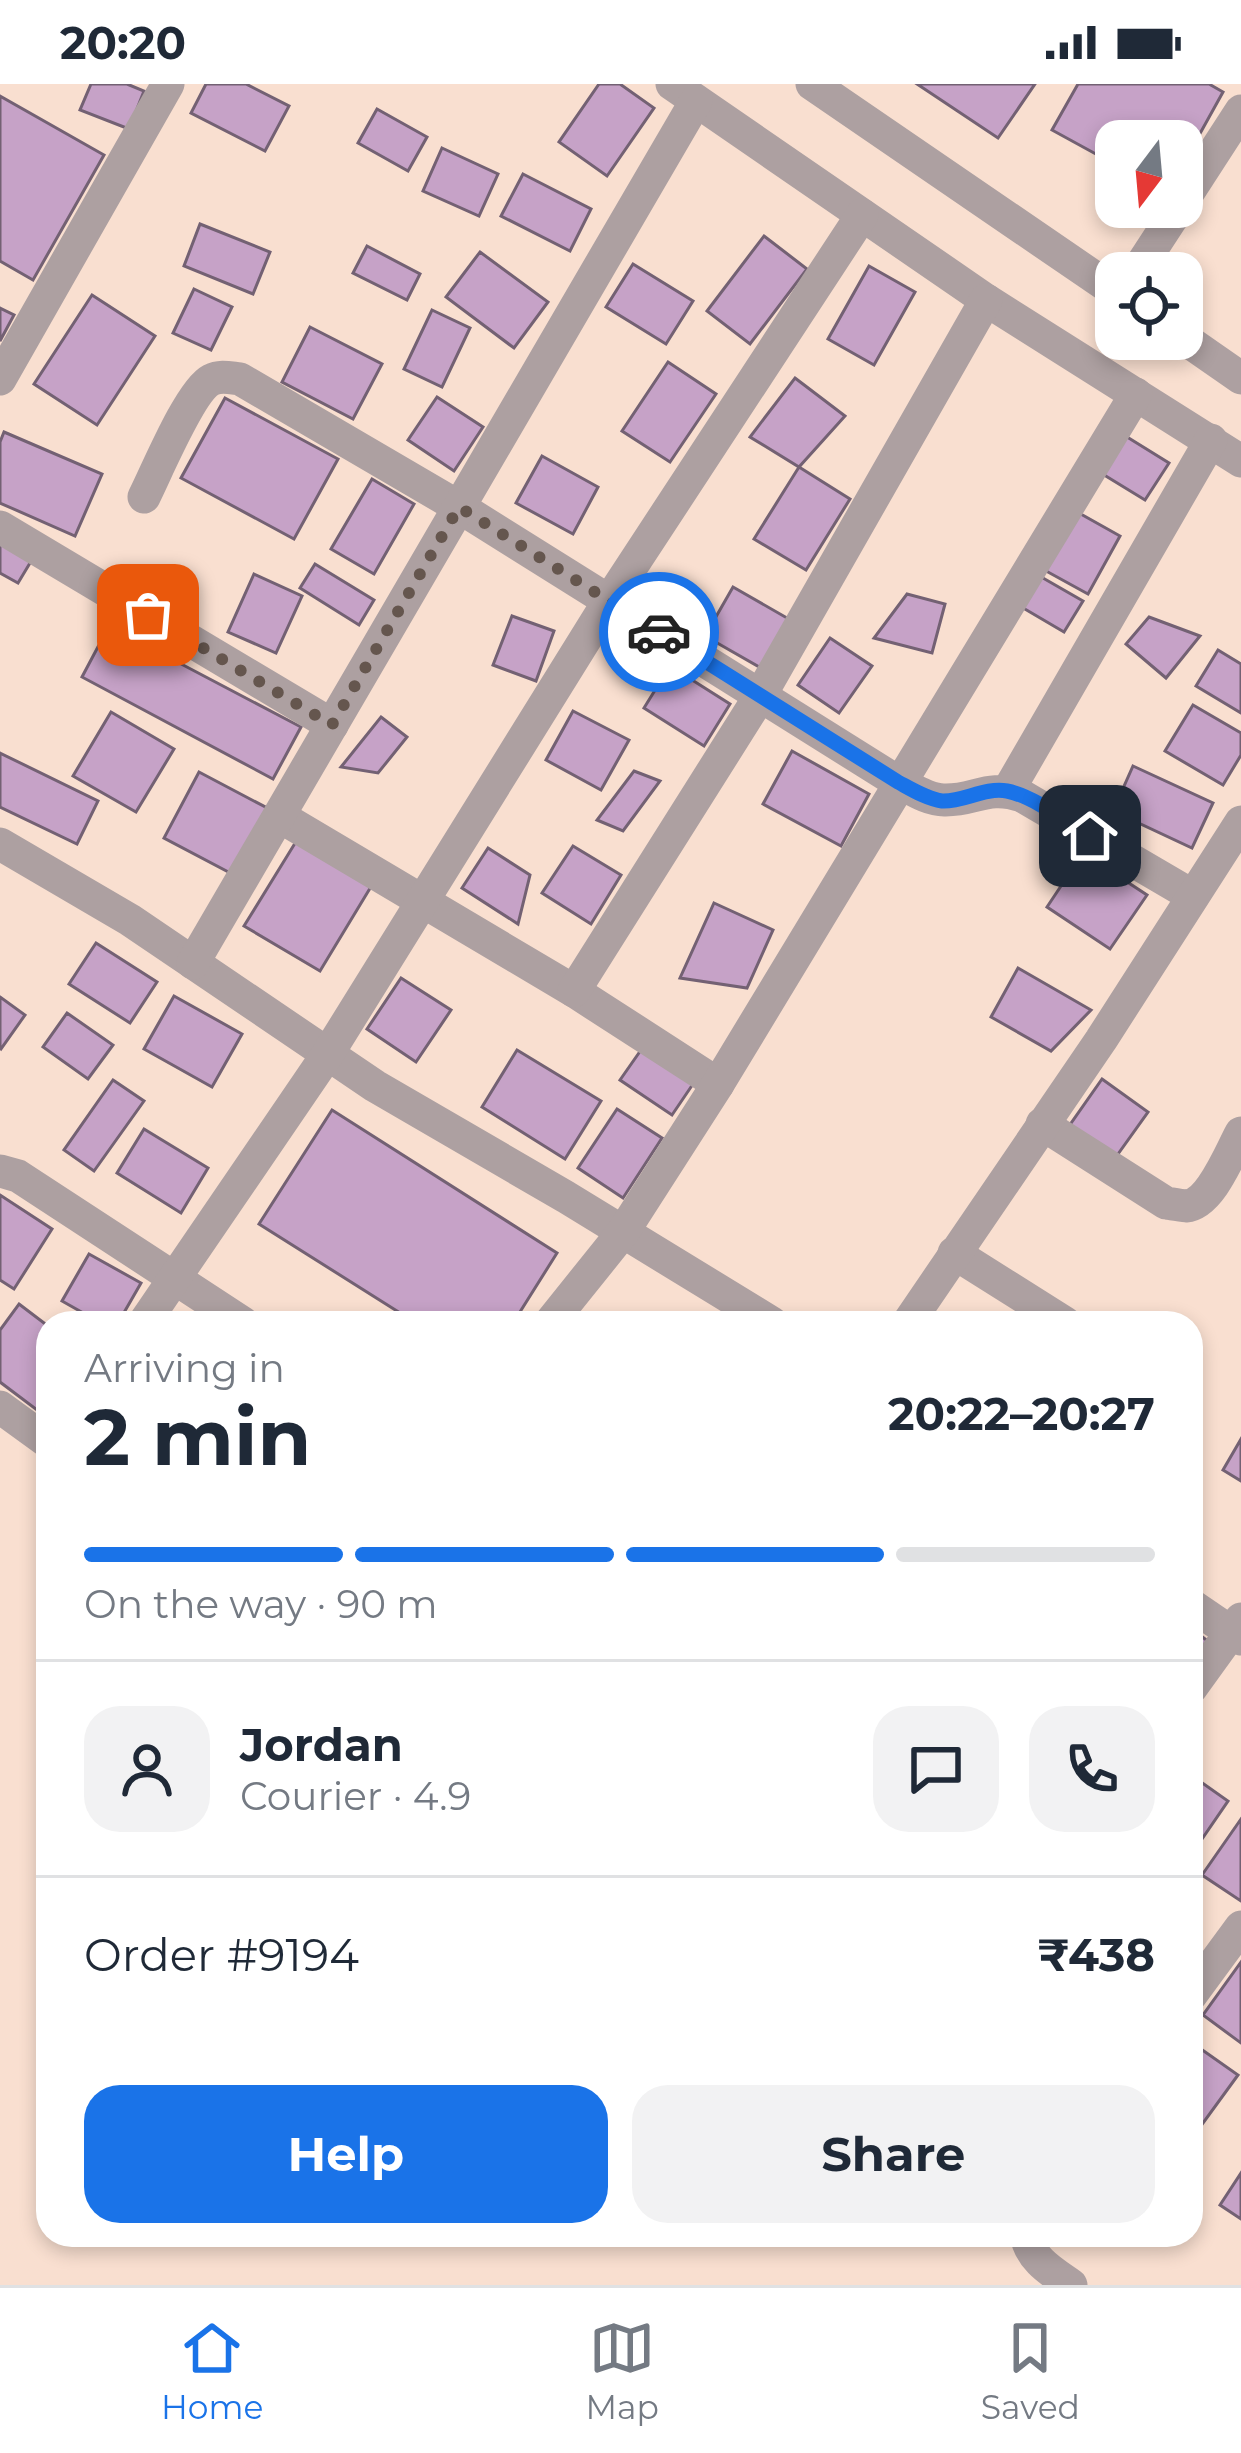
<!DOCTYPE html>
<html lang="en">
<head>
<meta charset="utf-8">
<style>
	body { margin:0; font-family:Montserrat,sans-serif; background:#f2f2f3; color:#1f2937; height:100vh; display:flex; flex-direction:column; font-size:45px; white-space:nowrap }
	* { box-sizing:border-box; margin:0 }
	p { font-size:39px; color:#747a83 }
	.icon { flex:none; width:66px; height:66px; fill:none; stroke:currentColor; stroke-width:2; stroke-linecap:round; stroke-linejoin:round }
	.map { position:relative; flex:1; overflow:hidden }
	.panel { position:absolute; left:36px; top:1227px; width:1167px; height:936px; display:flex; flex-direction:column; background:#fff; border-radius:36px; box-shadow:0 6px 18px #0003 }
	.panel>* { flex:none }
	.needle { width:78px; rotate:196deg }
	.controls { position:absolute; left:1095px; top:36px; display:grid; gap:24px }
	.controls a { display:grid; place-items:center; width:108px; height:108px; border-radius:24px; background:#fff; box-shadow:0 6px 18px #0003; font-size:60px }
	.pin { position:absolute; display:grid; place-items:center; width:102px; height:102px; color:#fff; margin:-51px; border-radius:24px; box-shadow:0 6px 18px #0006 }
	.courier { position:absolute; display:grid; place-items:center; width:120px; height:120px; margin:-60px; border:9px solid #1a73e8; border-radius:50%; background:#fff; color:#222; box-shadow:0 3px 15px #0007 }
	.summary em { font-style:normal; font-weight:700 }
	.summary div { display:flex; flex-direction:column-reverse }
	.summary { display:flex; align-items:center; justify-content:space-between; height:204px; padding:0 48px }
	h1 { font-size:78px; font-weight:700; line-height:90px }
	.bar { display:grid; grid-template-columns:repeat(4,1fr); gap:18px 12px; align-content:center; height:144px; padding:0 48px }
	.bar i { height:15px; border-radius:9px; background:#e0e1e3 }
	.bar .current { background:#1a73e8 }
	.bar p { grid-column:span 4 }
	.line { display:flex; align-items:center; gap:30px; padding:0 48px; border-top:3px solid #e0e1e3 }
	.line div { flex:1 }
	.round { display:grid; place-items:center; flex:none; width:126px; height:126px; border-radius:36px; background:#f2f2f3 }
	.button { display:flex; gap:24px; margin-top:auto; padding:24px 48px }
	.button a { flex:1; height:138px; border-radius:36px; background:#1a73e8; color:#fff; font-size:48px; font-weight:700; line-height:138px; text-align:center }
	.button a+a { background:#f2f2f3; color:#1f2937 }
	.status { display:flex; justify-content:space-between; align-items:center; height:84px; padding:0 60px; background:#fff; direction:ltr }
	.status svg { height:33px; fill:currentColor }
	.tabs { display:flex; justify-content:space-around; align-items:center; height:168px; border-top:3px solid #e0e1e3; background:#fff; font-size:33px; color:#747a83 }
	.tabs a { display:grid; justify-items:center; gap:6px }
	.tabs .current { color:#1a73e8 }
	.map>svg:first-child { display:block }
	.building { fill:#c6a2c7; stroke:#736173; stroke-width:3 }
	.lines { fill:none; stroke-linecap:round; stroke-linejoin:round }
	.minor { stroke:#ada0a1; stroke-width:33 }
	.done { stroke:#65564e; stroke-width:12; stroke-dasharray:0 21.6 }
	.route { stroke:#1a73e8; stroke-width:15 }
</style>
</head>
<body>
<div class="status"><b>20:20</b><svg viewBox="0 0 49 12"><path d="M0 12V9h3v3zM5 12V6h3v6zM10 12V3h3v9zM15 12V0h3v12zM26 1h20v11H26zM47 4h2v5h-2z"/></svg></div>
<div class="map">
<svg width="1241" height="2201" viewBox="0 0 1241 2201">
	<rect width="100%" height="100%" fill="#f9dfd0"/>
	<!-- building -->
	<g class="building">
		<polygon points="91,0 127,0 144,7 129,45 80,26"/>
		<polygon points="206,0 246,0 289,22 265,67 191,29"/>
		<polygon points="599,0 620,0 654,24 607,92 559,58"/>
		<polygon points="917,0 1035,0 998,54"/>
		<polygon points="1078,0 1209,0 1223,8 1182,82 1182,57 1116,57 1116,81 1052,46"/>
		<polygon points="0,12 104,71 33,196 0,177"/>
		<polygon points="377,25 427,53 408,87 358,59"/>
		<polygon points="442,64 498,90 479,132 423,107"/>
		<polygon points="523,90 591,125 570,167 501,132"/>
		<polygon points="200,140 270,168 253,210 184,182"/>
		<polygon points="764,152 807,185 750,260 707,227"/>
		<polygon points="367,162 420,190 407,216 353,189"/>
		<polygon points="480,168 548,218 514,264 446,213"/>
		<polygon points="633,180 693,217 666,260 606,223"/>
		<polygon points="869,182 915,208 874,281 828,255"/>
		<polygon points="194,205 232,223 211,266 173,249"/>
		<polygon points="92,211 155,252 97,341 34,300"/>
		<polygon points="0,224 14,231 0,257"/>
		<polygon points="432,226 470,244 442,303 404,285"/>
		<polygon points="310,243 382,280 353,335 282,298"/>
		<polygon points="668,278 716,310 670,378 622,347"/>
		<polygon points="795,294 845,332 799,383 750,353"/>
		<polygon points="437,313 483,343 454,387 408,356"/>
		<polygon points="225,314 338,375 294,455 181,394"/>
		<polygon points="4,348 102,390 75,452 0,419 0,358"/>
		<polygon points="1119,348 1169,379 1145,416 1096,386"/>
		<polygon points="542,372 598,403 573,450 516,419"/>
		<polygon points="799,383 850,415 806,486 754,455"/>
		<polygon points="372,395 414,420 374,490 331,465"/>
		<polygon points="1070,424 1120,452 1088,510 1037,482"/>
		<polygon points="0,448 36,469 18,499 0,489"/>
		<polygon points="315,480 374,516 359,541 300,504"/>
		<polygon points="254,490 302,512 276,569 228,548"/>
		<polygon points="1036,490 1083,517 1064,548 1018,521"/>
		<polygon points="733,503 794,538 766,587 705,552"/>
		<polygon points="907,510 945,520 932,569 874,554"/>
		<polygon points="512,532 554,547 536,597 493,581"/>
		<polygon points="1149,533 1200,552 1166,594 1126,560"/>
		<polygon points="109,542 301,643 273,695 82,593"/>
		<polygon points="830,554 872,582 839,629 798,601"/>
		<polygon points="1218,566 1241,580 1241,629 1196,602"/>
		<polygon points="670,582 730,620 704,662 644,624"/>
		<polygon points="1193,621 1241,649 1241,671 1223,701 1165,667"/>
		<polygon points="573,627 629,656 601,706 546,676"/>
		<polygon points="111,628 174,665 136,728 73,692"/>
		<polygon points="381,633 407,653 378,689 341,683"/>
		<polygon points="792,667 869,710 841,762 763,720"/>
		<polygon points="0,669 98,717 77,760 0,723"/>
		<polygon points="1133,682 1213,719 1192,764 1113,727"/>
		<polygon points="634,687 660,697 623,747 597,736"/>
		<polygon points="199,688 271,726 236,792 164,754"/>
		<polygon points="297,756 372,801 320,887 244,842"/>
		<polygon points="573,762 621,791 591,840 542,809"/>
		<polygon points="488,764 530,791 518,840 462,804"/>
		<polygon points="1083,769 1147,811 1110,865 1047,823"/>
		<polygon points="714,819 773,846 747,904 680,894"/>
		<polygon points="96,859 157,898 130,939 69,900"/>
		<polygon points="1018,884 1091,926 1051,967 991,933"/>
		<polygon points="401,894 451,926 416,978 367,945"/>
		<polygon points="174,912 242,950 212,1003 144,965"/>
		<polygon points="0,913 25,931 1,965 0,964"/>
		<polygon points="67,929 113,961 88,995 43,963"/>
		<polygon points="517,966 601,1017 565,1075 482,1023"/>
		<polygon points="641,966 693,1000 672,1031 620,996"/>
		<polygon points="1102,995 1148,1028 1113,1077 1067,1045"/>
		<polygon points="113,996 144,1017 94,1087 64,1066"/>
		<polygon points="617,1025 662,1054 623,1114 578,1084"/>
		<polygon points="332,1026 557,1169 513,1239 416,1239 259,1140"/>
		<polygon points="144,1045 208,1084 181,1129 117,1089"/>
		<polygon points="0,1111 52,1145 14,1205 0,1196"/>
		<polygon points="89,1170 141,1199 118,1239 101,1239 62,1217"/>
		<polygon points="19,1220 48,1242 48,1328 45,1332 0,1298 0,1246"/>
		<polygon points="1241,1355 1241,1397 1223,1386"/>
		<polygon points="1191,1544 1214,1562 1191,1591"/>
		<polygon points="1191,1691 1228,1717 1191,1771"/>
		<polygon points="1241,1735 1241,1817 1202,1791"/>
		<polygon points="1241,1878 1241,1959 1203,1931"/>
		<polygon points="1191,1958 1238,1991 1198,2046 1191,2041"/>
		<polygon points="1241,2089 1241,2135 1220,2121"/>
	</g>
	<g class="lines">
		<!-- minor -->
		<g class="minor">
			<polyline points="672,0 986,216 1241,377"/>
			<polyline points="812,0 1116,208"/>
			<polyline points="1182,118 1241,27"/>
			<polyline points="1136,189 1179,123"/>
			<polyline points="1182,253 1241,294"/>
			<polyline points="0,295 168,0"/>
			<path d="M144 413C157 387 190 307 211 296 221 291 230 294 240 295L459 423 898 698C912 705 928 716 944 716 975 717 987 700 1022 712L1193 812"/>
			<polyline points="0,443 332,641"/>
			<polyline points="1008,707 1211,356"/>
			<polyline points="279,732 574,907 718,1000"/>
			<polyline points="0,760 130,836 375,1002 566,1113 772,1239"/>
			<polyline points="193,879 696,17"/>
			<polyline points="574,907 760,612 986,216"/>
			<path d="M1042 1040 1166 1119C1167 1119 1185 1122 1186 1122 1211 1120 1230 1069 1241 1049"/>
			<polyline points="0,1087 18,1092 243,1239"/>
			<polyline points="954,1169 1065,1239"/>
			<polyline points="144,1239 327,971 609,517 862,131"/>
			<polyline points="550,1239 623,1148 718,1000 1136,310"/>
			<polyline points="908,1239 1101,956 1241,738"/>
			<polyline points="0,1323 48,1358"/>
			<polyline points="1191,1521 1241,1555"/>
			<polyline points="1191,1604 1241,1535"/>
			<polyline points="1191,1911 1241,1843"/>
			<path d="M1026 2151C1031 2176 1051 2187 1071 2201"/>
		</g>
	</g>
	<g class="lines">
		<!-- done -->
		<polyline class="done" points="148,531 332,641 459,423 659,548"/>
		<!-- route -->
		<path class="route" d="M659 548 898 698C911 705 927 715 942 717 964 718 984 703 1007 707 1033 712 1067 738 1090 752"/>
	</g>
</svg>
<div class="controls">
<a><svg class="needle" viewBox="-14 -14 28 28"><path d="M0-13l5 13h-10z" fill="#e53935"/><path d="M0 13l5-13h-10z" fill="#747a83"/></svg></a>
<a><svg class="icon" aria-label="locate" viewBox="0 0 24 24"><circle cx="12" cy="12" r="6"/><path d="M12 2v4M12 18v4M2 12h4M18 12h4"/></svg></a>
</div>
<div class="pin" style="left:148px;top:531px;background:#ea580c"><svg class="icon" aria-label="bag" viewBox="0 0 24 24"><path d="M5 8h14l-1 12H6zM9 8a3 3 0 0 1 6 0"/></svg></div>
<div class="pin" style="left:1090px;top:752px;background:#1f2937"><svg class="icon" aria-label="home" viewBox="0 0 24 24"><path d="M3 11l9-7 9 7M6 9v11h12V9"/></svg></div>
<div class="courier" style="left:659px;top:548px"><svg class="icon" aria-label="car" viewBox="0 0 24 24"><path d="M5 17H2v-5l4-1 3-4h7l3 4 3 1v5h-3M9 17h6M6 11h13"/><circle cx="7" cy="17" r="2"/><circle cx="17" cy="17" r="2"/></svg></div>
<section class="panel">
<div class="summary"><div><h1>2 min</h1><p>Arriving in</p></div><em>20:22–20:27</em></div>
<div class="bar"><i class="current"></i><i class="current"></i><i class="current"></i><i></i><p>On the way · 90 m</p></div>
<div class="line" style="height:216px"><a class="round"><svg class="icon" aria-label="person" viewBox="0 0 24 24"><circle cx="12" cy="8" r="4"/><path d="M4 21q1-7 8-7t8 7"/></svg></a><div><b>Jordan</b><p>Courier · 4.9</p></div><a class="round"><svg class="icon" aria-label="chat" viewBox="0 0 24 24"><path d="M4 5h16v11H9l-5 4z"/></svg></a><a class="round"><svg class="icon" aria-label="phone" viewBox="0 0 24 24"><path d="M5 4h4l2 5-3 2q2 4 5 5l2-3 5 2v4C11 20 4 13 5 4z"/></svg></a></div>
<div class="line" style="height:156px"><div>Order #9194</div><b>₹438</b></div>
<div class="button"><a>Help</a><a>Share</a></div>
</section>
</div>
<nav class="tabs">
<a class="current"><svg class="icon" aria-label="home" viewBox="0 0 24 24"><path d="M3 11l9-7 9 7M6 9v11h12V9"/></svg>Home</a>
<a><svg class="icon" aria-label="map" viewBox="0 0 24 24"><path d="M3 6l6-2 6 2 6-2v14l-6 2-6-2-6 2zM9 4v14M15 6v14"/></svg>Map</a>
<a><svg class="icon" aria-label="saved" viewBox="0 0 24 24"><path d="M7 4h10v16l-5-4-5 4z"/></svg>Saved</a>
</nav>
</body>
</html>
